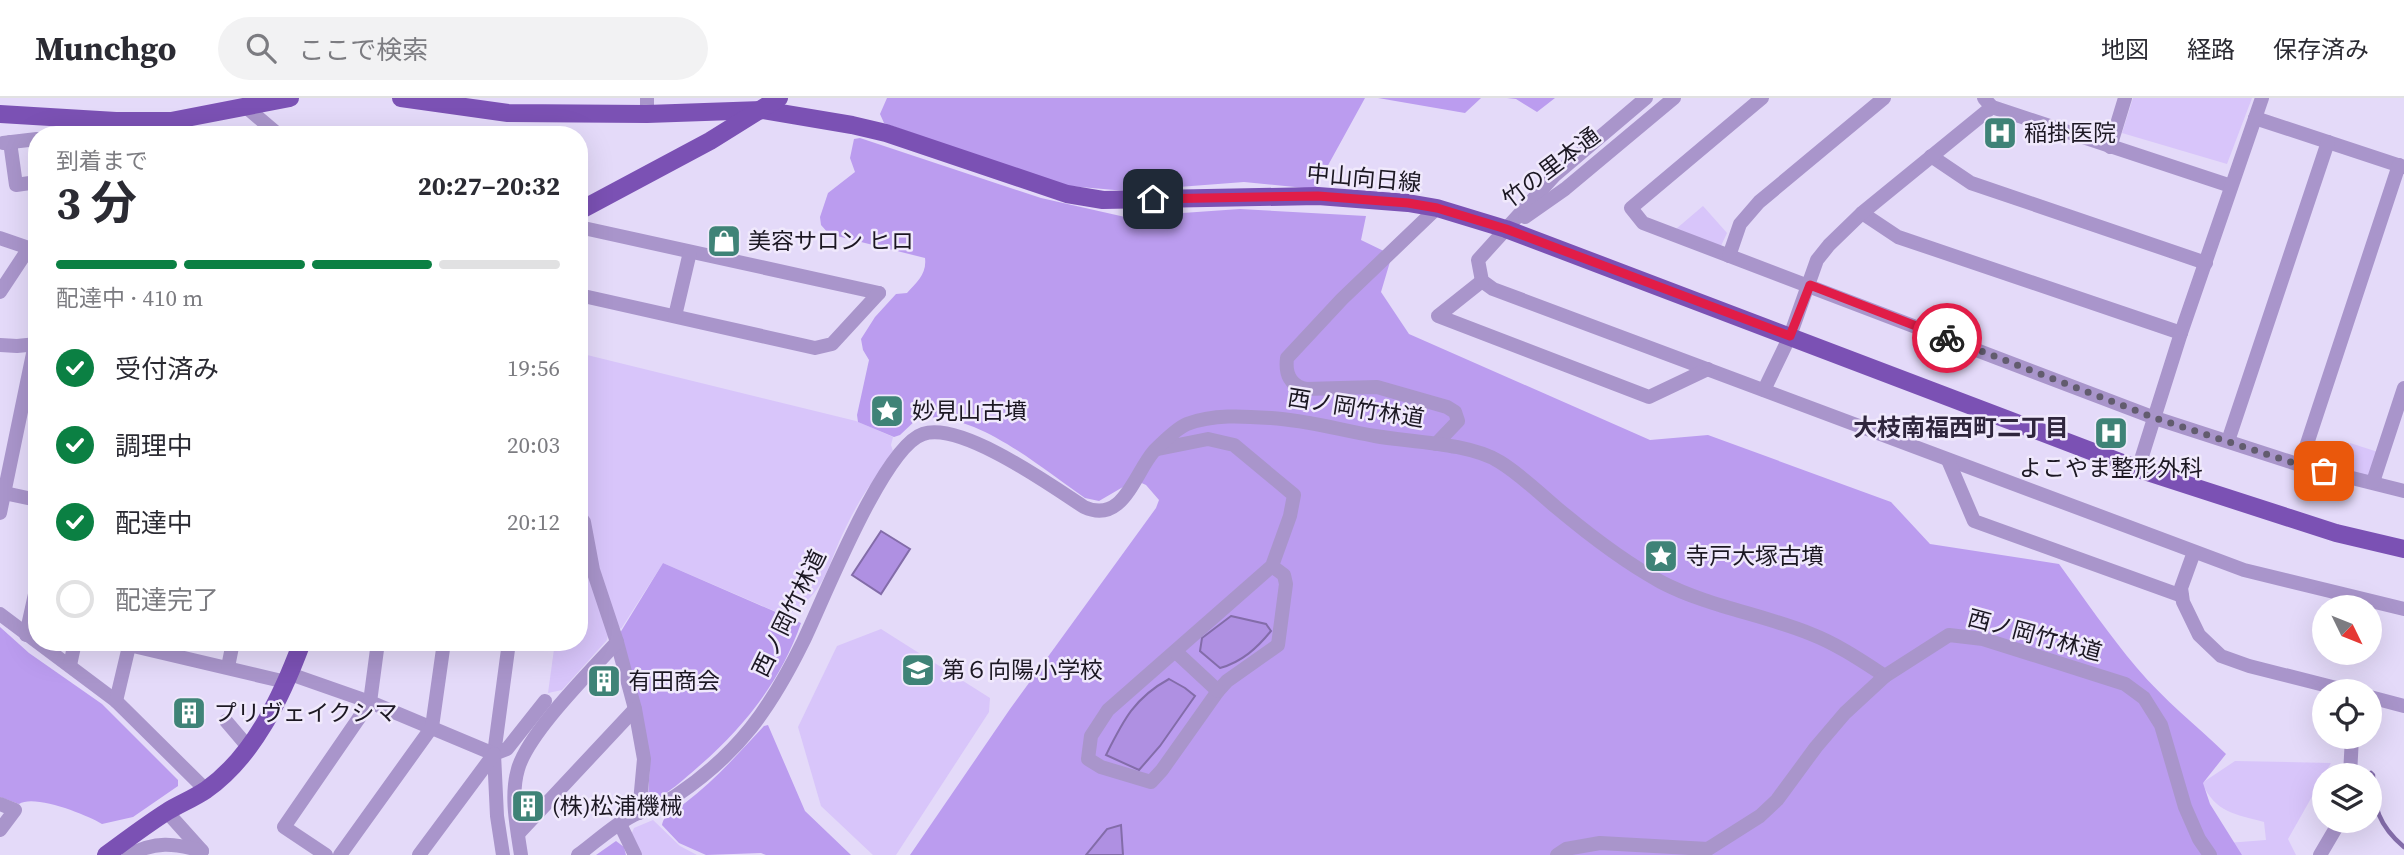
<!DOCTYPE html>
<html lang="ja">
<head>
<meta charset="utf-8">
<style>
	body { margin:0; font-family:"Source Serif 4","Noto Sans JP",serif; background:#f2f2f3; color:#2b2b33; height:100vh; display:flex; flex-direction:column; font-size:26px; white-space:nowrap }
	* { box-sizing:border-box; margin:0 }
	p { font-size:23px; color:#7c7c81 }
	.icon { flex:none; width:38px; height:38px; fill:none; stroke:currentColor; stroke-width:2; stroke-linecap:round; stroke-linejoin:round }
	.map { position:relative; flex:1; overflow:hidden }
	.details { position:absolute; left:28px; top:28px; width:560px; height:525px; display:flex; flex-direction:column; background:#fff; border-radius:28px; box-shadow:0 7px 28px #0002 }
	.details>* { flex:none }
	.needle { width:46px; rotate:133deg }
	.buttons { position:absolute; left:2312px; top:497px; display:grid; gap:14px }
	.buttons a { display:grid; place-items:center; width:70px; height:70px; border-radius:50%; background:#fff; box-shadow:0 7px 28px #0002; font-size:35px }
	.pin { position:absolute; display:grid; place-items:center; width:60px; height:60px; color:#fff; margin:-30px; border-radius:14px; box-shadow:0 4px 10px #0006 }
	.courier { position:absolute; display:grid; place-items:center; width:70px; height:70px; margin:-35px; border:5px solid #e11d48; border-radius:50%; background:#fff; color:#222; box-shadow:0 2px 9px #0007 }
	.summary em { font-style:normal; font-weight:700 }
	.summary div { display:flex; flex-direction:column-reverse }
	.summary { display:flex; align-items:center; justify-content:space-between; height:119px; padding:0 28px }
	h1 { font-size:46px; font-weight:700; line-height:52px }
	.bar { display:grid; grid-template-columns:repeat(4,1fr); gap:10px 7px; align-content:center; height:84px; padding:0 28px }
	.bar i { height:9px; border-radius:5px; background:#e1e1e2 }
	.bar .selected { background:#0b8043 }
	.bar p { grid-column:span 4 }
	ol { padding:0 28px; list-style:none }
	li { display:flex; align-items:center; gap:21px; height:77px }
	li p { margin-inline-start:auto }
	li .icon { padding:7px; border-radius:50%; background:#0b8043; color:#fff; stroke-width:4 }
	li:last-child { color:#7c7c81 }
	li i { width:38px; height:38px; border:4px solid #e1e1e2; border-radius:50% }
	header { display:flex; align-items:center; gap:42px; box-sizing:border-box; height:98px; padding:0 35px; background:#fff; border-bottom:2px solid #e1e1e2 }
	header strong { font-size:33px }
	nav { display:flex; gap:38px; margin-inline-start:auto; font-size:24px }
	.search { width:490px; height:63px; background:#f2f2f3; display:flex; align-items:center; gap:18px; box-sizing:border-box; padding:0 24px; border-radius:38px; color:#7c7c81; font-size:26px }
	.map>svg:first-child { display:block }
	.green { fill:#d8c5fa }
	.forest { fill:#bb9cef }
	.water { fill:#af90e2; stroke:#836ca9; stroke-width:2 }
	.lines { fill:none; stroke-linecap:round; stroke-linejoin:round }
	.stream { stroke:#836ca9; stroke-width:4.5 }
	.minor { stroke:#a995cb; stroke-width:14 }
	.major { stroke:#7b51b4; stroke-width:18 }
	.done { stroke:#625c6e; stroke-width:7; stroke-dasharray:0 12.6 }
	.route { stroke:#e11d48; stroke-width:9 }
	.labels { text-anchor:middle; stroke-width:5; stroke-linejoin:round; paint-order:stroke }
	.poi-label { font-size:23px; fill:#1c1823; stroke:#f0e9fc; text-anchor:start }
	.street-label { font-size:23px; fill:#1c1823; stroke:#f0e9fc }
	.neighbourhood-label { font-size:24px; font-weight:bold; fill:#2f263d; stroke:#f0e9fc }
</style>
</head>
<body>
<header>
<strong>Munchgo</strong>
<div class="search"><svg class="icon" aria-label="search" viewBox="0 0 24 24"><circle cx="10" cy="10" r="6"/><path d="M15 15l6 6"/></svg>ここで検索</div>
<nav><a>地図</a><a>経路</a><a>保存済み</a></nav>
</header>
<div class="map">
<svg width="2404" height="757" viewBox="0 0 2404 757">
	<rect width="100%" height="100%" fill="#e4daf9"/>
	<!-- green -->
	<g class="green">
		<polygon points="2133,0 2252,0 2227,66 2122,35"/>
		<polygon points="1703,108 1727,135 1720,150 1676,131"/>
		<path d="M579 255 856 323 893 339 891 347 894 356C874 379 859 402 846 429 826 468 828 494 786 518L663 465 621 531 619 529 600 482 587 422 579 409Z"/>
		<polygon points="2350,345 2378,354 2371,379 2342,370"/>
		<polygon points="579,441 609,533 607,542 562,592 548,595 555,544 579,544"/>
		<polygon points="881,531 990,600 989,614 896,757 873,757 821,708 798,629 837,548"/>
		<path d="M2235 663 2331 665 2288 741 2296 757H2236L2227 745 2266 742 2264 724C2235 716 2216 715 2202 685Z"/>
		<polygon points="653,722 680,748 697,757 642,757 631,737 634,730"/>
	</g>
	<!-- forest -->
	<g class="forest">
		<polygon points="887,0 1365,0 1315,91 1244,84 1126,93 1069,88 1012,71 884,25 880,16"/>
		<polygon points="1378,0 1481,0 1465,15"/>
		<polygon points="1507,0 1555,0 1537,14 1516,1"/>
		<path d="M860 40 1041 100 1125 119 1240 111 1366 118 1361 142 1392 157 1381 194 1409 236 1650 342 1708 337 1891 404 1930 446 2059 466C2084 500 2109 537 2137 570 2164 602 2196 627 2226 656L2203 685 2210 706 2242 757H1123L1121 728 1107 731 1086 757H910L1010 611 1156 410 1159 402 1146 387 1135 382 1099 403 1085 400C1039 369 976 312 918 320L900 337 894 339 858 324 857 317 869 262 863 252 861 241 875 219 896 196 907 195C917 184 927 176 925 160L829 136 821 127 820 119 828 95 855 74 850 60 854 41Z"/>
		<path d="M663 465 801 525C781 583 744 629 698 669 683 682 668 696 650 704L648 701 650 664 620 535Z"/>
		<path d="M0 529 29 555 102 606 178 682V688L133 719 102 726C87 717 35 696 19 706L0 699Z"/>
		<path d="M768 627 805 713 851 757H766L761 755 706 757 679 745 662 727C665 714 675 712 685 705 714 683 739 655 764 628Z"/>
		<polygon points="616,743 624,749 626,757 596,757"/>
	</g>
	<!-- water -->
	<g class="water">
		<polygon points="881,433 910,451 881,496 852,477"/>
		<path d="M1231 518 1266 526 1271 533C1257 550 1242 564 1220 570L1200 553 1202 540Z"/>
		<path d="M1169 581 1185 590 1195 598 1160 648 1139 672 1106 657C1123 623 1134 600 1169 581Z"/>
		<polygon points="1121,727 1123,757 1086,757 1107,731"/>
	</g>
	<g class="lines">
		<!-- stream -->
		<path class="stream" d="M2371 675 2373 677C2373 709 2379 728 2404 749"/>
		<!-- minor -->
		<g class="minor">
			<polyline points="1646,0 1554,78 1478,162 1482,183 1493,191 2244,472 2404,511"/>
			<polyline points="1762,0 1631,110 1643,125 2155,320 2300,367 2404,393"/>
			<polyline points="1984,0 1992,9 2231,88"/>
			<polyline points="247,10 279,37"/>
			<polyline points="647,16 647,0"/>
			<polyline points="2255,20 2404,69"/>
			<polyline points="74,37 100,33 116,23"/>
			<polyline points="10,44 16,87 37,84"/>
			<polyline points="3,45 37,41"/>
			<polyline points="2110,49 2125,0"/>
			<polyline points="1931,58 1971,85 2206,165"/>
			<polyline points="1862,115 1898,139 2181,235"/>
			<polyline points="1525,119 1565,91 1674,0"/>
			<polyline points="579,129 879,195"/>
			<polyline points="0,140 29,150 0,194"/>
			<polyline points="1729,158 1740,126 1759,104 1884,0"/>
			<polyline points="1482,183 1438,218 1649,299 1708,271"/>
			<polyline points="579,197 815,250 832,246 879,195"/>
			<polyline points="675,218 690,154"/>
			<polyline points="0,247 17,248 37,246"/>
			<polyline points="1764,292 1790,238 1817,162 1829,147 1862,115 1992,9"/>
			<polyline points="2228,343 2328,44"/>
			<path d="M1436 346 1458 323 1455 314 1447 309 1377 289 1306 291C1290 288 1285 276 1287 260L1342 201 1437 110"/>
			<polyline points="1158,351 1208,341 1234,347 1294,397 1290,418 1272,468 1108,612 1091,638 1088,661 1101,669 1151,684 1162,672 1218,593 1227,583 1278,547 1286,486 1284,477 1272,468"/>
			<polyline points="1948,362 1974,423 2182,498"/>
			<polyline points="2300,367 2399,67"/>
			<polyline points="2138,371 2181,235 2262,0"/>
			<polyline points="2373,384 2404,290"/>
			<polyline points="0,394 37,402"/>
			<polyline points="0,415 35,246"/>
			<polyline points="579,417 584,424 593,472 617,544 635,611 644,661 639,715"/>
			<polyline points="2194,454 2181,490 2183,504 2199,537 2221,558 2249,568 2348,593"/>
			<polyline points="0,516 116,603 206,692"/>
			<polyline points="26,537 37,487"/>
			<polyline points="509,544 494,656 507,651 545,603"/>
			<polyline points="129,547 286,584"/>
			<polyline points="1176,554 1218,593"/>
			<polyline points="70,567 75,544"/>
			<polyline points="228,569 233,544"/>
			<polyline points="290,576 370,604 494,656"/>
			<polyline points="2370,599 2404,608"/>
			<polyline points="116,603 130,544"/>
			<polyline points="226,623 249,650"/>
			<polyline points="494,656 497,718 503,757"/>
			<polyline points="2350,677 2352,639"/>
			<polyline points="0,706 15,712 0,732"/>
			<polyline points="167,714 202,753"/>
			<polyline points="620,726 635,757"/>
			<polyline points="518,736 635,611"/>
			<path d="M129 757C155 743 174 745 202 753"/>
			<polyline points="326,757 284,729 370,604 378,544"/>
			<polyline points="340,757 432,629 444,544"/>
			<polyline points="419,757 494,656"/>
			<path d="M521 757C517 730 510 698 518 671 528 635 590 574 617 544"/>
			<path d="M578 757C597 743 617 724 638 715 652 709 664 706 677 697 739 655 770 611 803 544 823 503 883 349 923 336 961 323 1052 388 1084 409 1123 427 1134 376 1154 353 1162 345 1177 330 1187 326 1213 316 1243 318 1271 320 1306 322 1340 332 1375 338 1410 344 1470 345 1500 364 1521 377 1538 394 1557 410 1588 436 1626 465 1661 484 1709 509 1762 516 1811 536 1837 546 1862 563 1885 578L1949 537 1983 541 2125 586 2144 600 2161 627 2185 709 2199 741 2210 757"/>
			<polyline points="1557,757 1566,751 1600,745 1708,751 1760,718 1777,702 1816,649 1845,615 1885,578"/>
			<polyline points="2320,757 2340,723"/>
		</g>
		<!-- major -->
		<g class="major">
			<polyline points="401,0 508,15 647,16 762,12 852,27 886,35 1067,96 1103,102 1318,98 1408,105 1437,110 1506,131 2138,371 2336,435 2404,451"/>
			<polyline points="0,16 116,23 171,23 290,0"/>
			<polyline points="579,113 710,43 779,0"/>
			<path d="M106 757C126 742 146 727 168 713 180 706 194 700 206 692 254 658 282 598 302 544"/>
		</g>
	</g>
	<g class="lines">
		<!-- done -->
		<polyline class="done" points="1947,240 2155,320 2300,367 2324,373"/>
		<!-- route -->
		<polyline class="route" points="1153,101 1318,98 1408,105 1437,110 1506,131 1790,238 1810,187 1947,240"/>
	</g>
	<!-- icons -->
	<defs>
		<g id="hospital-square" transform="scale(1.75)"><rect x="-9" y="-9" width="18" height="18" rx="4" fill="#3f8377" stroke="#f0e9fc"/><path d="M-5-5h3v3.5h4V-5h3V5h-3V1.5h-4V5h-3Z" fill="#fff"/></g>
		<g id="shop-square" transform="scale(1.75)"><rect x="-9" y="-9" width="18" height="18" rx="4" fill="#3f8377" stroke="#f0e9fc"/><path d="M-5-2.5h2.3a2.7 3.5 0 0 1 5.4 0H5L5.5 6h-11ZM-1.5-2.5h3a1.5 2.3 0 0 0-3 0Z" fill="#fff"/></g>
		<g id="sight-square" transform="scale(1.75)"><rect x="-9" y="-9" width="18" height="18" rx="4" fill="#3f8377" stroke="#f0e9fc"/><path d="M0-6L1.8-2.2L6-1.7L2.9 1.2L3.7 5.4L0 3.3L-3.7 5.4L-2.9 1.2L-6-1.7L-1.8-2.2Z" fill="#fff"/></g>
		<g id="school-square" transform="scale(1.75)"><rect x="-9" y="-9" width="18" height="18" rx="4" fill="#3f8377" stroke="#f0e9fc"/><path d="M0-5L7-2L0 1L-7-2ZM-4 1L0 2.5L4 1V4Q0 6-4 4Z" fill="#fff"/></g>
		<g id="building-square" transform="scale(1.75)"><rect x="-9" y="-9" width="18" height="18" rx="4" fill="#3f8377" stroke="#f0e9fc"/><path d="M-4-6H4V6H1V3H-1V6H-4ZM-2.5-4.3h1.7v1.8h-1.7ZM.8-4.3h1.7v1.8H.8ZM-2.5-1h1.7V.8h-1.7ZM.8-1h1.7V.8H.8Z" fill="#fff"/></g>
	</defs>
	<g fill-rule="evenodd">
		<use href="#hospital-square" x="2000" y="35"/>
		<use href="#shop-square" x="724" y="143"/>
		<use href="#sight-square" x="887" y="313"/>
		<use href="#hospital-square" x="2111" y="335"/>
		<use href="#sight-square" x="1661" y="458"/>
		<use href="#school-square" x="918" y="572"/>
		<use href="#building-square" x="604" y="583"/>
		<use href="#building-square" x="189" y="615"/>
		<use href="#building-square" x="528" y="708"/>
	</g>
	<g class="labels">
		<!-- poi labels -->
		<g class="poi-label">
			<text x="2024" y="43">稲掛医院</text>
			<text x="748" y="151">美容サロン ヒロ</text>
			<text x="912" y="321">妙見山古墳</text>
			<text x="2111" y="378" text-anchor="middle">よこやま整形外科</text>
			<text x="1686" y="466">寺戸大塚古墳</text>
			<text x="942" y="580">第６向陽小学校</text>
			<text x="628" y="591">有田商会</text>
			<text x="214" y="623">プリヴェイクシマ</text>
			<text x="552" y="716">(株)松浦機械</text>
		</g>
		<!-- street labels -->
		<g class="street-label">
			<text transform="translate(1551 69) rotate(-37)" y="8">竹の里本通</text>
			<text transform="translate(1364 80) rotate(5)" y="8">中山向日線</text>
			<text transform="translate(1356 310) rotate(9)" y="8">西ノ岡竹林道</text>
			<text transform="translate(789 515) rotate(-64)" y="8">西ノ岡竹林道</text>
			<text transform="translate(2035 537) rotate(15)" y="8">西ノ岡竹林道</text>
		</g>
		<!-- neighbourhood labels -->
		<g class="neighbourhood-label">
			<text x="1961" y="338">大枝南福西町二丁目</text>
		</g>
	</g>
</svg>
<div class="buttons">
<a><svg class="needle" viewBox="-14 -14 28 28"><path d="M0-13l5 13h-10z" fill="#e53935"/><path d="M0 13l5-13h-10z" fill="#7c7c81"/></svg></a>
<a><svg class="icon" aria-label="locate" viewBox="0 0 24 24"><circle cx="12" cy="12" r="6"/><path d="M12 2v4M12 18v4M2 12h4M18 12h4"/></svg></a>
<a><svg class="icon" aria-label="layers" viewBox="0 0 24 24"><path d="M12 4l9 5-9 5-9-5zM3 14l9 5 9-5"/></svg></a>
</div>
<div class="pin" style="left:2324px;top:373px;background:#ea580c"><svg class="icon" aria-label="bag" viewBox="0 0 24 24"><path d="M5 8h14l-1 12H6zM9 8a3 3 0 0 1 6 0"/></svg></div>
<div class="pin" style="left:1153px;top:101px;background:#1f2937"><svg class="icon" aria-label="home" viewBox="0 0 24 24"><path d="M3 11l9-7 9 7M6 9v11h12V9"/></svg></div>
<div class="courier" style="left:1947px;top:240px"><svg class="icon" aria-label="bike" viewBox="0 0 24 24"><circle cx="6" cy="16" r="4"/><circle cx="18" cy="16" r="4"/><path d="M6 16l4-8h5l3 8M10 8l3 8H6M13 5h3"/></svg></div>
<section class="details">
<div class="summary"><div><h1>3 分</h1><p>到着まで</p></div><em>20:27–20:32</em></div>
<div class="bar"><i class="selected"></i><i class="selected"></i><i class="selected"></i><i></i><p>配達中 · 410 m</p></div>
<ol>
<li><svg class="icon" aria-label="check" viewBox="0 0 24 24"><path d="M5 12l5 5 9-10"/></svg>受付済み<p>19:56</p></li>
<li><svg class="icon" aria-label="check" viewBox="0 0 24 24"><path d="M5 12l5 5 9-10"/></svg>調理中<p>20:03</p></li>
<li><svg class="icon" aria-label="check" viewBox="0 0 24 24"><path d="M5 12l5 5 9-10"/></svg>配達中<p>20:12</p></li>
<li><i></i>配達完了</li>
</ol>
</section>
</div>
</body>
</html>
